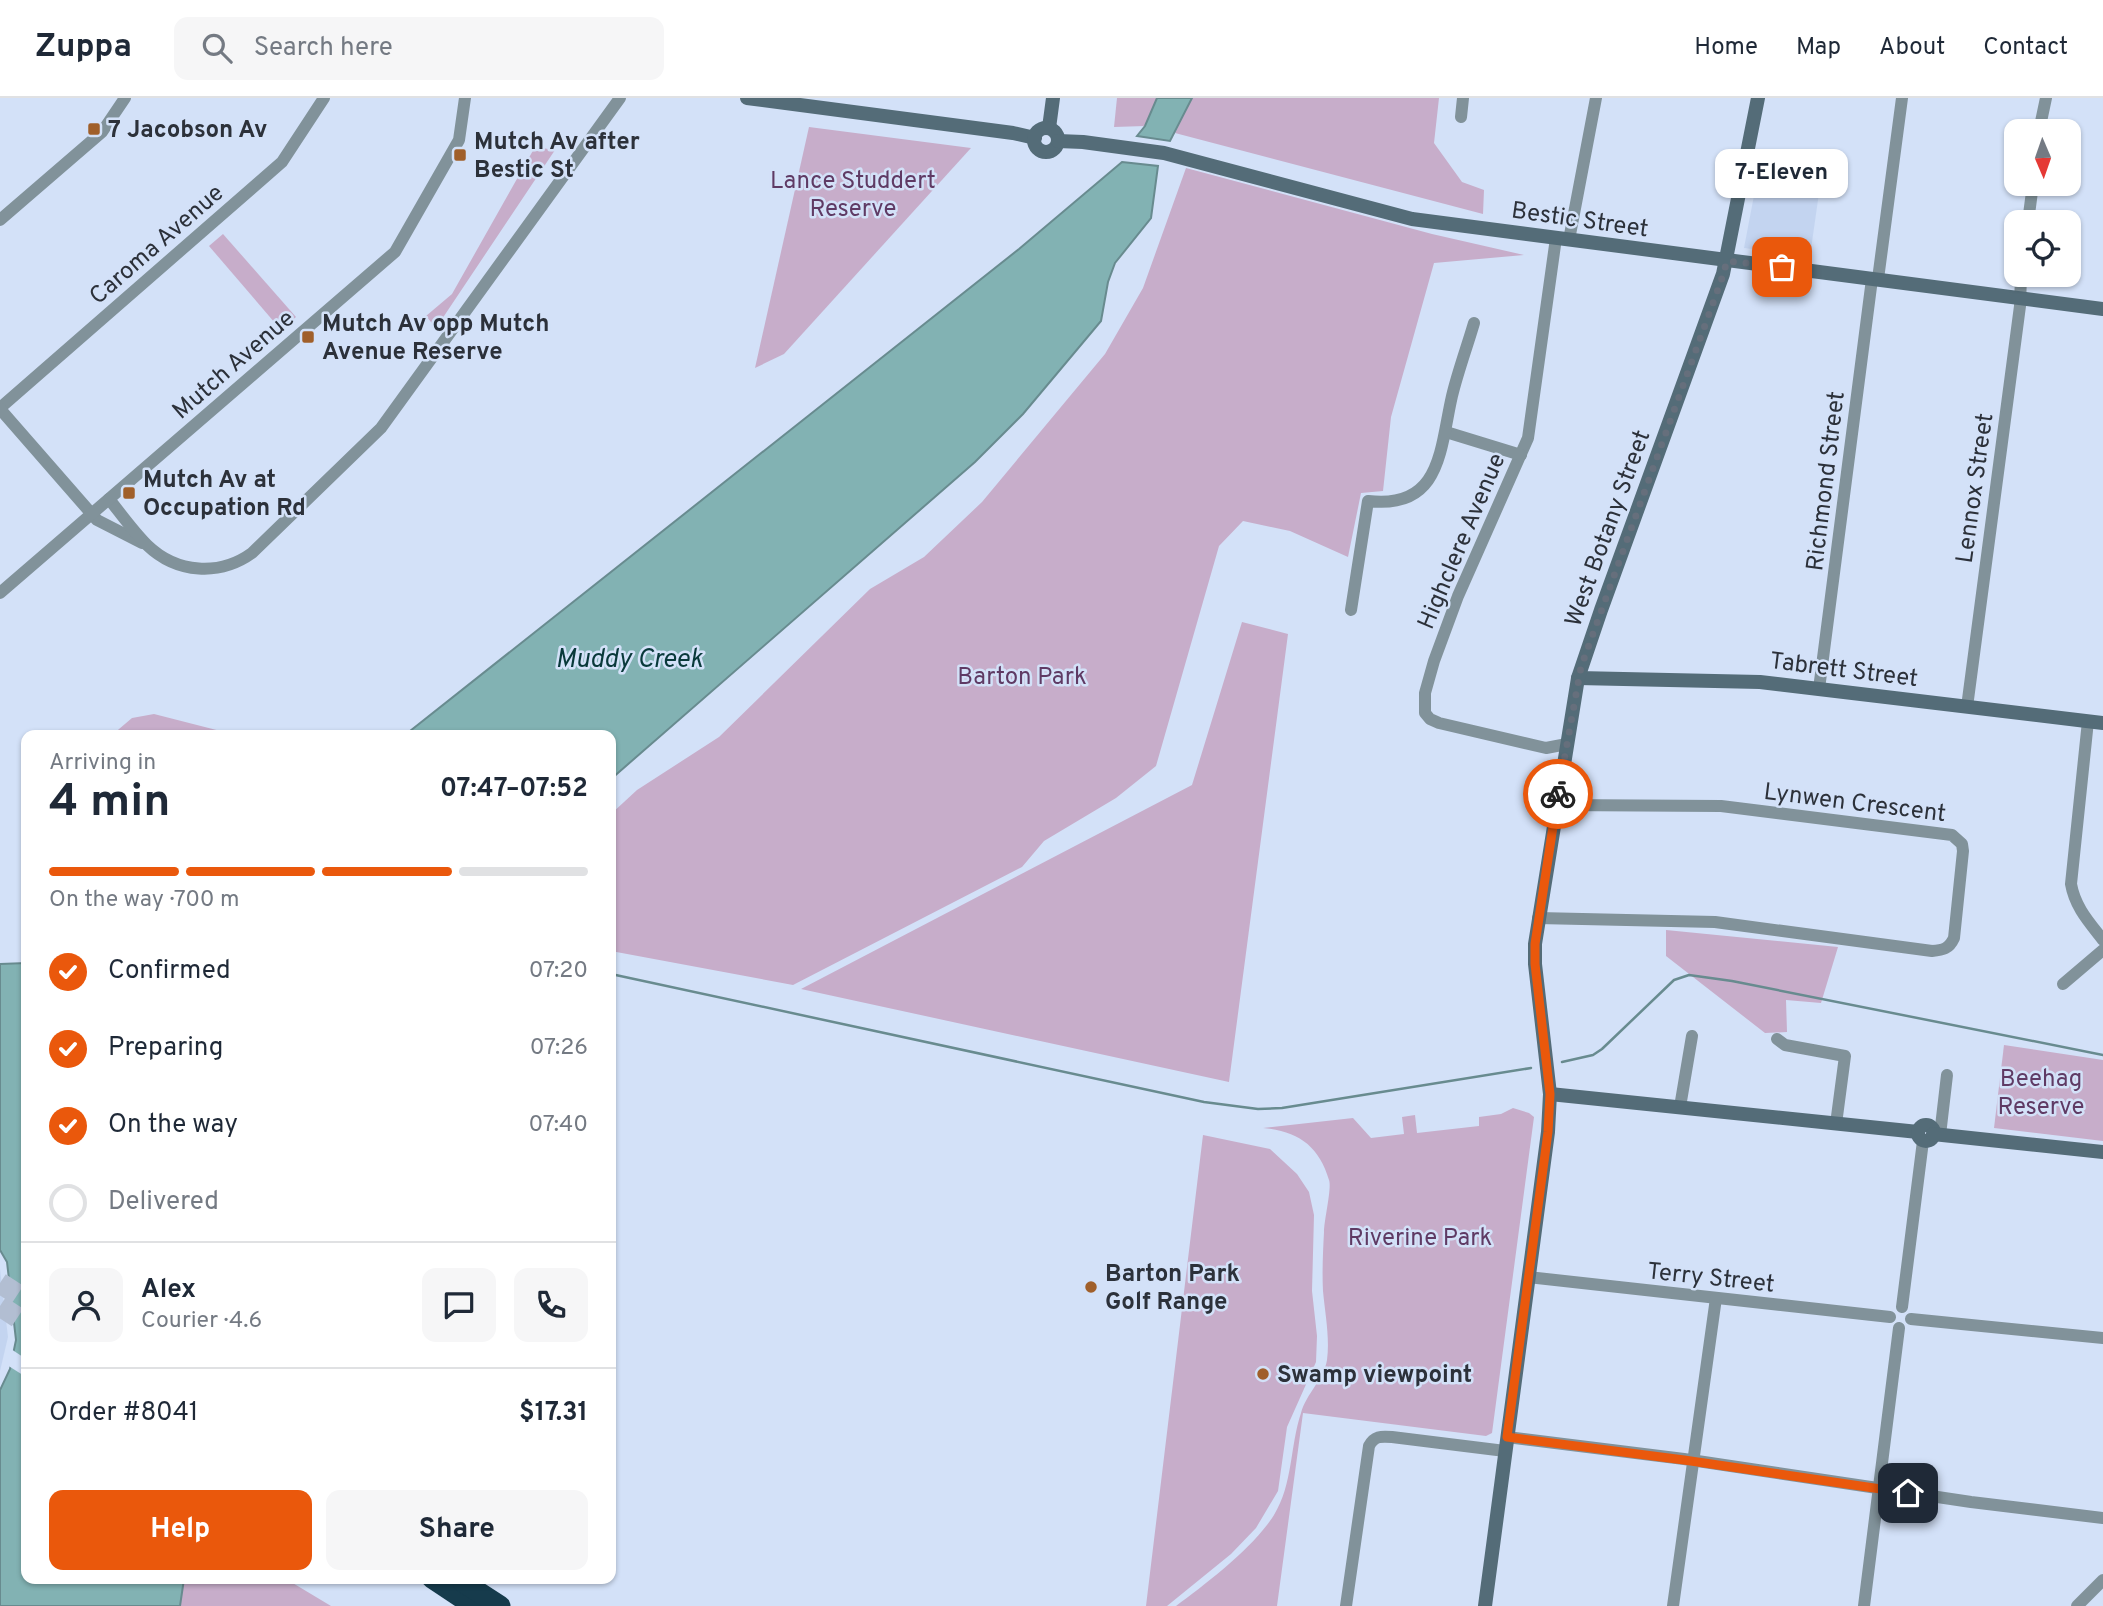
<!DOCTYPE html>
<html lang="en">
<head>
<meta charset="utf-8">
<style>
	body { margin:0; font-family:Overpass,sans-serif; background:#f6f6f7; color:#1f2937; height:100vh; display:flex; flex-direction:column; font-size:26px; white-space:nowrap }
	* { box-sizing:border-box; margin:0 }
	p { font-size:23px; color:#747a83 }
	.icon { flex:none; width:38px; height:38px; fill:none; stroke:currentColor; stroke-width:2; stroke-linecap:round; stroke-linejoin:round }
	.map { position:relative; flex:1; overflow:hidden }
	.drawer { position:absolute; left:21px; top:632px; width:595px; height:854px; display:flex; flex-direction:column; background:#fff; border-radius:14px; box-shadow:0 2px 5px #0004 }
	.drawer>* { flex:none }
	.needle { width:46px; rotate:178deg }
	.tools { position:absolute; left:2004px; top:21px; display:grid; gap:14px }
	.tools a { display:grid; place-items:center; width:77px; height:77px; border-radius:14px; background:#fff; box-shadow:0 2px 5px #0004; font-size:35px }
	.pin { position:absolute; display:grid; place-items:center; width:60px; height:60px; color:#fff; margin:-30px; border-radius:14px; box-shadow:0 4px 10px #0006 }
	.courier { position:absolute; display:grid; place-items:center; width:70px; height:70px; margin:-35px; border:5px solid #ea580c; border-radius:50%; background:#fff; color:#222; box-shadow:0 2px 9px #0007 }
	.bubble { position:absolute; height:49px; border-radius:14px; background:#fff; box-shadow:0 2px 5px #0004; font-size:23px; font-weight:700; line-height:49px; text-align:center }
	.overview em { font-style:normal; font-weight:700 }
	.overview div { display:flex; flex-direction:column-reverse }
	.overview { display:flex; align-items:center; justify-content:space-between; height:119px; padding:0 28px }
	h1 { font-size:46px; font-weight:700; line-height:52px }
	.bar { display:grid; grid-template-columns:repeat(4,1fr); gap:10px 7px; align-content:center; height:84px; padding:0 28px }
	.bar i { height:9px; border-radius:5px; background:#e0e1e3 }
	.bar .active { background:#ea580c }
	.bar p { grid-column:span 4 }
	.line { display:flex; align-items:center; gap:18px; padding:0 28px; border-top:2px solid #e0e1e3 }
	.line div { flex:1 }
	.round { display:grid; place-items:center; flex:none; width:74px; height:74px; border-radius:14px; background:#f6f6f7 }
	ol { padding:0 28px; list-style:none }
	li { display:flex; align-items:center; gap:21px; height:77px }
	li p { margin-inline-start:auto }
	li .icon { padding:7px; border-radius:50%; background:#ea580c; color:#fff; stroke-width:4 }
	li:last-child { color:#747a83 }
	li i { width:38px; height:38px; border:4px solid #e0e1e3; border-radius:50% }
	.primary-button { display:flex; gap:14px; margin-top:auto; padding:14px 28px }
	.primary-button a { flex:1; height:80px; border-radius:14px; background:#ea580c; color:#fff; font-size:28px; font-weight:700; line-height:80px; text-align:center }
	.primary-button a+a { background:#f6f6f7; color:#1f2937 }
	header { display:flex; align-items:center; gap:42px; box-sizing:border-box; height:98px; padding:0 35px; background:#fff; border-bottom:2px solid #e0e1e3 }
	header strong { font-size:33px }
	nav { display:flex; gap:38px; margin-inline-start:auto; font-size:24px }
	.search { width:490px; height:63px; background:#f6f6f7; display:flex; align-items:center; gap:18px; box-sizing:border-box; padding:0 24px; border-radius:14px; color:#747a83; font-size:26px }
	.map>svg:first-child { display:block }
	.built { fill:#c3d4f0 }
	.green { fill:#c7adca }
	.water { fill:#82b2b3; stroke:#688b8f; stroke-width:2 }
	.pier { fill:#d3e1f8 }
	.lines { fill:none; stroke-linecap:round; stroke-linejoin:round }
	.stream { stroke:#688b8f; stroke-width:2.5 }
	.highway-tunnel { stroke:#b2bed2; stroke-width:21; stroke-dasharray:21 10; stroke-linecap:butt }
	.street { stroke:#81929a; stroke-width:12 }
	.secondary { stroke:#546c78; stroke-width:14 }
	.highway { stroke:#163b4c; stroke-width:21 }
	.done { stroke:#666f7c; stroke-width:7; stroke-dasharray:0 12.6 }
	.route { stroke:#ea580c; stroke-width:9 }
	.poi-dot { fill:#a05f2a; stroke:#d3e1f8; stroke-width:2.5 }
	.labels { text-anchor:middle; stroke-width:5; stroke-linejoin:round; paint-order:stroke }
	.poi-label { font-size:24px; font-weight:bold; fill:#2c313a; stroke:#d3e1f8; text-anchor:start }
	.park-label { font-size:24px; fill:#5f3a64; stroke:#d3e1f8 }
	.street-label { font-size:24px; fill:#2c313a; stroke:#d3e1f8 }
	.water-label { font-size:26px; font-style:italic; fill:#09393a; stroke:#d3e1f8 }
</style>
</head>
<body>
<header>
<strong>Zuppa</strong>
<div class="search"><svg class="icon" aria-label="search" viewBox="0 0 24 24"><circle cx="10" cy="10" r="6"/><path d="M15 15l6 6"/></svg>Search here</div>
<nav><a>Home</a><a>Map</a><a>About</a><a>Contact</a></nav>
</header>
<div class="map">
<svg width="2103" height="1508" viewBox="0 0 2103 1508">
	<rect width="100%" height="100%" fill="#d3e1f8"/>
	<!-- built -->
	<g class="built">
		<polygon points="1756,87 1819,95 1810,158 1744,150"/>
		<polygon points="0,1171 8,1239 0,1273"/>
	</g>
	<!-- green -->
	<g class="green">
		<polygon points="1117,0 1157,0 1145,28 1114,29"/>
		<polygon points="1192,0 1439,0 1434,45 1462,84 1484,92 1483,116 1175,35"/>
		<polygon points="809,29 971,50 784,256 755,270"/>
		<polygon points="535,49 555,52 436,230 426,218 452,196"/>
		<polygon points="1186,70 1432,136 1524,157 1434,165 1391,319 1383,393 1361,395 1348,459 1290,433 1243,423 1219,448 1156,668 1116,700 1044,743 1022,769 793,887 611,853 611,716 637,692 719,639 870,491 924,459 982,404 1105,256 1143,190"/>
		<polygon points="223,136 296,219 281,232 209,148"/>
		<polygon points="1242,524 1288,536 1229,984 801,891 1192,687"/>
		<polygon points="154,616 236,637 112,637 132,620"/>
		<polygon points="1666,832 1838,849 1821,905 1786,902 1787,934 1765,935 1666,858"/>
		<polygon points="2004,947 2103,962 2103,1043 1994,1030"/>
		<path d="M1513 1010 1529 1015 1534 1019 1492 1335 1486 1338 1303 1315 1277 1508H1176C1206 1486 1254 1449 1274 1417 1293 1386 1290 1348 1301 1315 1306 1296 1324 1281 1327 1262 1330 1240 1325 1215 1323 1193 1322 1174 1323 1153 1324 1134 1324 1122 1332 1090 1329 1082 1319 1048 1298 1033 1263 1030L1353 1020 1371 1040 1404 1036 1402 1019 1415 1017 1417 1035 1479 1028V1019L1501 1016Z"/>
		<polygon points="1203,1037 1270,1051 1297,1076 1309,1094 1314,1117 1312,1193 1317,1238 1316,1264 1287,1329 1278,1393 1256,1430 1231,1456 1167,1508 1146,1508"/>
		<polygon points="184,1480 286,1481 331,1508 180,1508"/>
	</g>
	<!-- water -->
	<g class="water">
		<polygon points="1157,0 1192,0 1170,43 1137,38 1145,28"/>
		<polygon points="1122,64 1158,68 1151,120 1115,165 1108,184 1101,223 1023,316 975,364 611,681 611,637 405,637 1019,151"/>
		<polygon points="26,865 26,1480 184,1481 180,1508 0,1508 0,1292 10,1271 16,1242 7,1164 0,1152 0,866"/>
	</g>
	<!-- pier -->
	<polygon class="pier" points="11,1251 26,1261 26,1279 7,1267"/>
	<g class="lines">
		<!-- stream -->
		<g class="stream">
			<polyline points="611,876 1204,1004 1258,1011 1282,1010 1531,970"/>
			<polyline points="1562,964 1593,957 1602,951 1674,882 1689,877 1732,883 2103,957"/>
		</g>
		<!-- highway-tunnel -->
		<g class="highway-tunnel">
			<polyline points="0,1185 26,1202"/>
			<polyline points="0,1208 26,1225"/>
		</g>
		<!-- street -->
		<g class="street">
			<polyline points="1461,19 1463,0"/>
			<polyline points="2039,33 2046,0"/>
			<polyline points="0,122 102,34 125,0"/>
			<polyline points="2028,124 2033,86"/>
			<polyline points="1556,140 1528,340 1458,498 1434,563 1425,595 1425,615 1430,621 1439,625 1546,650 1567,646"/>
			<polyline points="1569,142 1596,0"/>
			<polyline points="1878,181 1902,0"/>
			<polyline points="0,310 282,64 324,0"/>
			<polyline points="0,311 97,422 142,445"/>
			<polyline points="1446,334 1521,357"/>
			<path d="M109 401C121 416 133 433 147 447 177 476 220 478 252 455L381 330 620 0"/>
			<polyline points="0,495 395,154 459,42 465,0"/>
			<path d="M1351 512 1368 403C1442 412 1440 350 1452 298 1458 273 1467 249 1474 225"/>
			<polyline points="1819,591 1872,181"/>
			<polyline points="1967,609 2020,208 2021,177"/>
			<path d="M2088 623 2071 786C2075 809 2089 824 2103 842"/>
			<path d="M1538 820 1715 824 1932 853C1943 852 1949 851 1954 840L1963 753 1962 746 1952 737 1721 708 1557 707"/>
			<polyline points="2063,886 2103,852"/>
			<polyline points="1777,941 1785,947 1845,958 1836,1026"/>
			<polyline points="1680,1009 1692,938"/>
			<polyline points="1940,1037 1947,977"/>
			<polyline points="1528,1179 1890,1219"/>
			<polyline points="1902,1209 1923,1043"/>
			<polyline points="1911,1221 2103,1240"/>
			<polyline points="1507,1339 1684,1361 1971,1404 2103,1420"/>
			<path d="M1346 1508 1369 1348C1374 1338 1381 1338 1392 1339L1505 1353"/>
			<polyline points="1673,1508 1716,1200"/>
			<polyline points="1864,1508 1899,1230"/>
			<polyline points="2077,1508 2103,1482"/>
		</g>
		<!-- secondary -->
		<g class="secondary">
			<polyline points="747,0 1013,35 1035,40"/>
			<polyline points="1049,30 1053,0"/>
			<circle cx="1046" cy="42" r="12"/>
			<polyline points="1058,43 1083,44 1164,55 1412,121 2103,211"/>
			<polyline points="1578,580 1760,584 2103,625"/>
			<polyline points="1550,996 1918,1034"/>
			<circle cx="1926" cy="1035" r="8"/>
			<polyline points="1933,1036 2103,1054"/>
			<polyline points="1485,1508 1548,1034 1550,996 1535,866 1535,846 1578,580 1601,512 1723,176 1758,0"/>
		</g>
		<!-- highway -->
		<g class="highway">
			<polyline points="432,1480 474,1508"/>
			<polyline points="463,1484 500,1508"/>
		</g>
	</g>
	<g class="lines">
		<!-- done -->
		<polyline class="done" points="1558,696 1581,569 1721,183 1727,163 1782,169"/>
		<!-- route -->
		<polyline class="route" points="1558,696 1535,846 1535,866 1550,996 1548,1034 1507,1339 1684,1362 1908,1395"/>
	</g>
	<!-- markers -->
	<g class="poi-dot">
		<rect x="87" y="24" width="14" height="14" rx="3.5"/>
		<rect x="453" y="50" width="14" height="14" rx="3.5"/>
		<rect x="301" y="232" width="14" height="14" rx="3.5"/>
		<rect x="122" y="388" width="14" height="14" rx="3.5"/>
		<circle cx="1091" cy="1189" r="7"/>
		<circle cx="1263" cy="1276" r="7"/>
	</g>
	<g class="labels">
		<!-- poi labels -->
		<g class="poi-label">
			<text x="108" y="39">7 Jacobson Av</text>
			<text x="474" y="51">Mutch Av after<tspan x="474" dy="28">Bestic St</tspan></text>
			<text x="322" y="233">Mutch Av opp Mutch<tspan x="322" dy="28">Avenue Reserve</tspan></text>
			<text x="143" y="389">Mutch Av at<tspan x="143" dy="28">Occupation Rd</tspan></text>
			<text x="1105" y="1183">Barton Park<tspan x="1105" dy="28">Golf Range</tspan></text>
			<text x="1277" y="1284">Swamp viewpoint</text>
		</g>
		<!-- park labels -->
		<g class="park-label">
			<text x="853" y="90">Lance Studdert<tspan x="853" dy="28">Reserve</tspan></text>
			<text x="1022" y="586">Barton Park</text>
			<text x="2041" y="988">Beehag<tspan x="2041" dy="28">Reserve</tspan></text>
			<text x="1420" y="1147">Riverine Park</text>
		</g>
		<!-- street labels -->
		<g class="street-label">
			<text transform="translate(1580 121) rotate(8)" y="8">Bestic Street</text>
			<text transform="translate(156 146) rotate(-41)" y="8">Caroma Avenue</text>
			<text transform="translate(233 266) rotate(-41)" y="8">Mutch Avenue</text>
			<text transform="translate(1825 383) rotate(-83)" y="8">Richmond Street</text>
			<text transform="translate(1974 390) rotate(-82)" y="8">Lennox Street</text>
			<text transform="translate(1607 430) rotate(-70)" y="8">West Botany Street</text>
			<text transform="translate(1461 443) rotate(-67)" y="8">Highclere Avenue</text>
			<text transform="translate(1844 571) rotate(7)" y="8">Tabrett Street</text>
			<text transform="translate(1855 704) rotate(7)" y="8">Lynwen Crescent</text>
			<text transform="translate(1711 1179) rotate(6)" y="8">Terry Street</text>
		</g>
		<!-- water labels -->
		<g class="water-label">
			<text x="629" y="569">Muddy Creek</text>
		</g>
	</g>
</svg>
<div class="tools">
<a><svg class="needle" viewBox="-14 -14 28 28"><path d="M0-13l5 13h-10z" fill="#e53935"/><path d="M0 13l5-13h-10z" fill="#747a83"/></svg></a>
<a><svg class="icon" aria-label="locate" viewBox="0 0 24 24"><circle cx="12" cy="12" r="6"/><path d="M12 2v4M12 18v4M2 12h4M18 12h4"/></svg></a>
</div>
<div class="pin" style="left:1782px;top:169px;background:#ea580c"><svg class="icon" aria-label="bag" viewBox="0 0 24 24"><path d="M5 8h14l-1 12H6zM9 8a3 3 0 0 1 6 0"/></svg></div>
<div class="pin" style="left:1908px;top:1395px;background:#1f2937"><svg class="icon" aria-label="home" viewBox="0 0 24 24"><path d="M3 11l9-7 9 7M6 9v11h12V9"/></svg></div>
<div class="courier" style="left:1558px;top:696px"><svg class="icon" aria-label="bike" viewBox="0 0 24 24"><circle cx="6" cy="16" r="4"/><circle cx="18" cy="16" r="4"/><path d="M6 16l4-8h5l3 8M10 8l3 8H6M13 5h3"/></svg></div>
<div class="bubble" style="left:1715px;top:51px;width:133px">7-Eleven</div>
<section class="drawer">
<div class="overview"><div><h1>4 min</h1><p>Arriving in</p></div><em>07:47–07:52</em></div>
<div class="bar"><i class="active"></i><i class="active"></i><i class="active"></i><i></i><p>On the way · 700 m</p></div>
<ol>
<li><svg class="icon" aria-label="check" viewBox="0 0 24 24"><path d="M5 12l5 5 9-10"/></svg>Confirmed<p>07:20</p></li>
<li><svg class="icon" aria-label="check" viewBox="0 0 24 24"><path d="M5 12l5 5 9-10"/></svg>Preparing<p>07:26</p></li>
<li><svg class="icon" aria-label="check" viewBox="0 0 24 24"><path d="M5 12l5 5 9-10"/></svg>On the way<p>07:40</p></li>
<li><i></i>Delivered</li>
</ol>
<div class="line" style="height:126px"><a class="round"><svg class="icon" aria-label="person" viewBox="0 0 24 24"><circle cx="12" cy="8" r="4"/><path d="M4 21q1-7 8-7t8 7"/></svg></a><div><b>Alex</b><p>Courier · 4.6</p></div><a class="round"><svg class="icon" aria-label="chat" viewBox="0 0 24 24"><path d="M4 5h16v11H9l-5 4z"/></svg></a><a class="round"><svg class="icon" aria-label="phone" viewBox="0 0 24 24"><path d="M5 4h4l2 5-3 2q2 4 5 5l2-3 5 2v4C11 20 4 13 5 4z"/></svg></a></div>
<div class="line" style="height:91px"><div>Order #8041</div><b>$17.31</b></div>
<div class="primary-button"><a>Help</a><a>Share</a></div>
</section>
</div>
</body>
</html>
